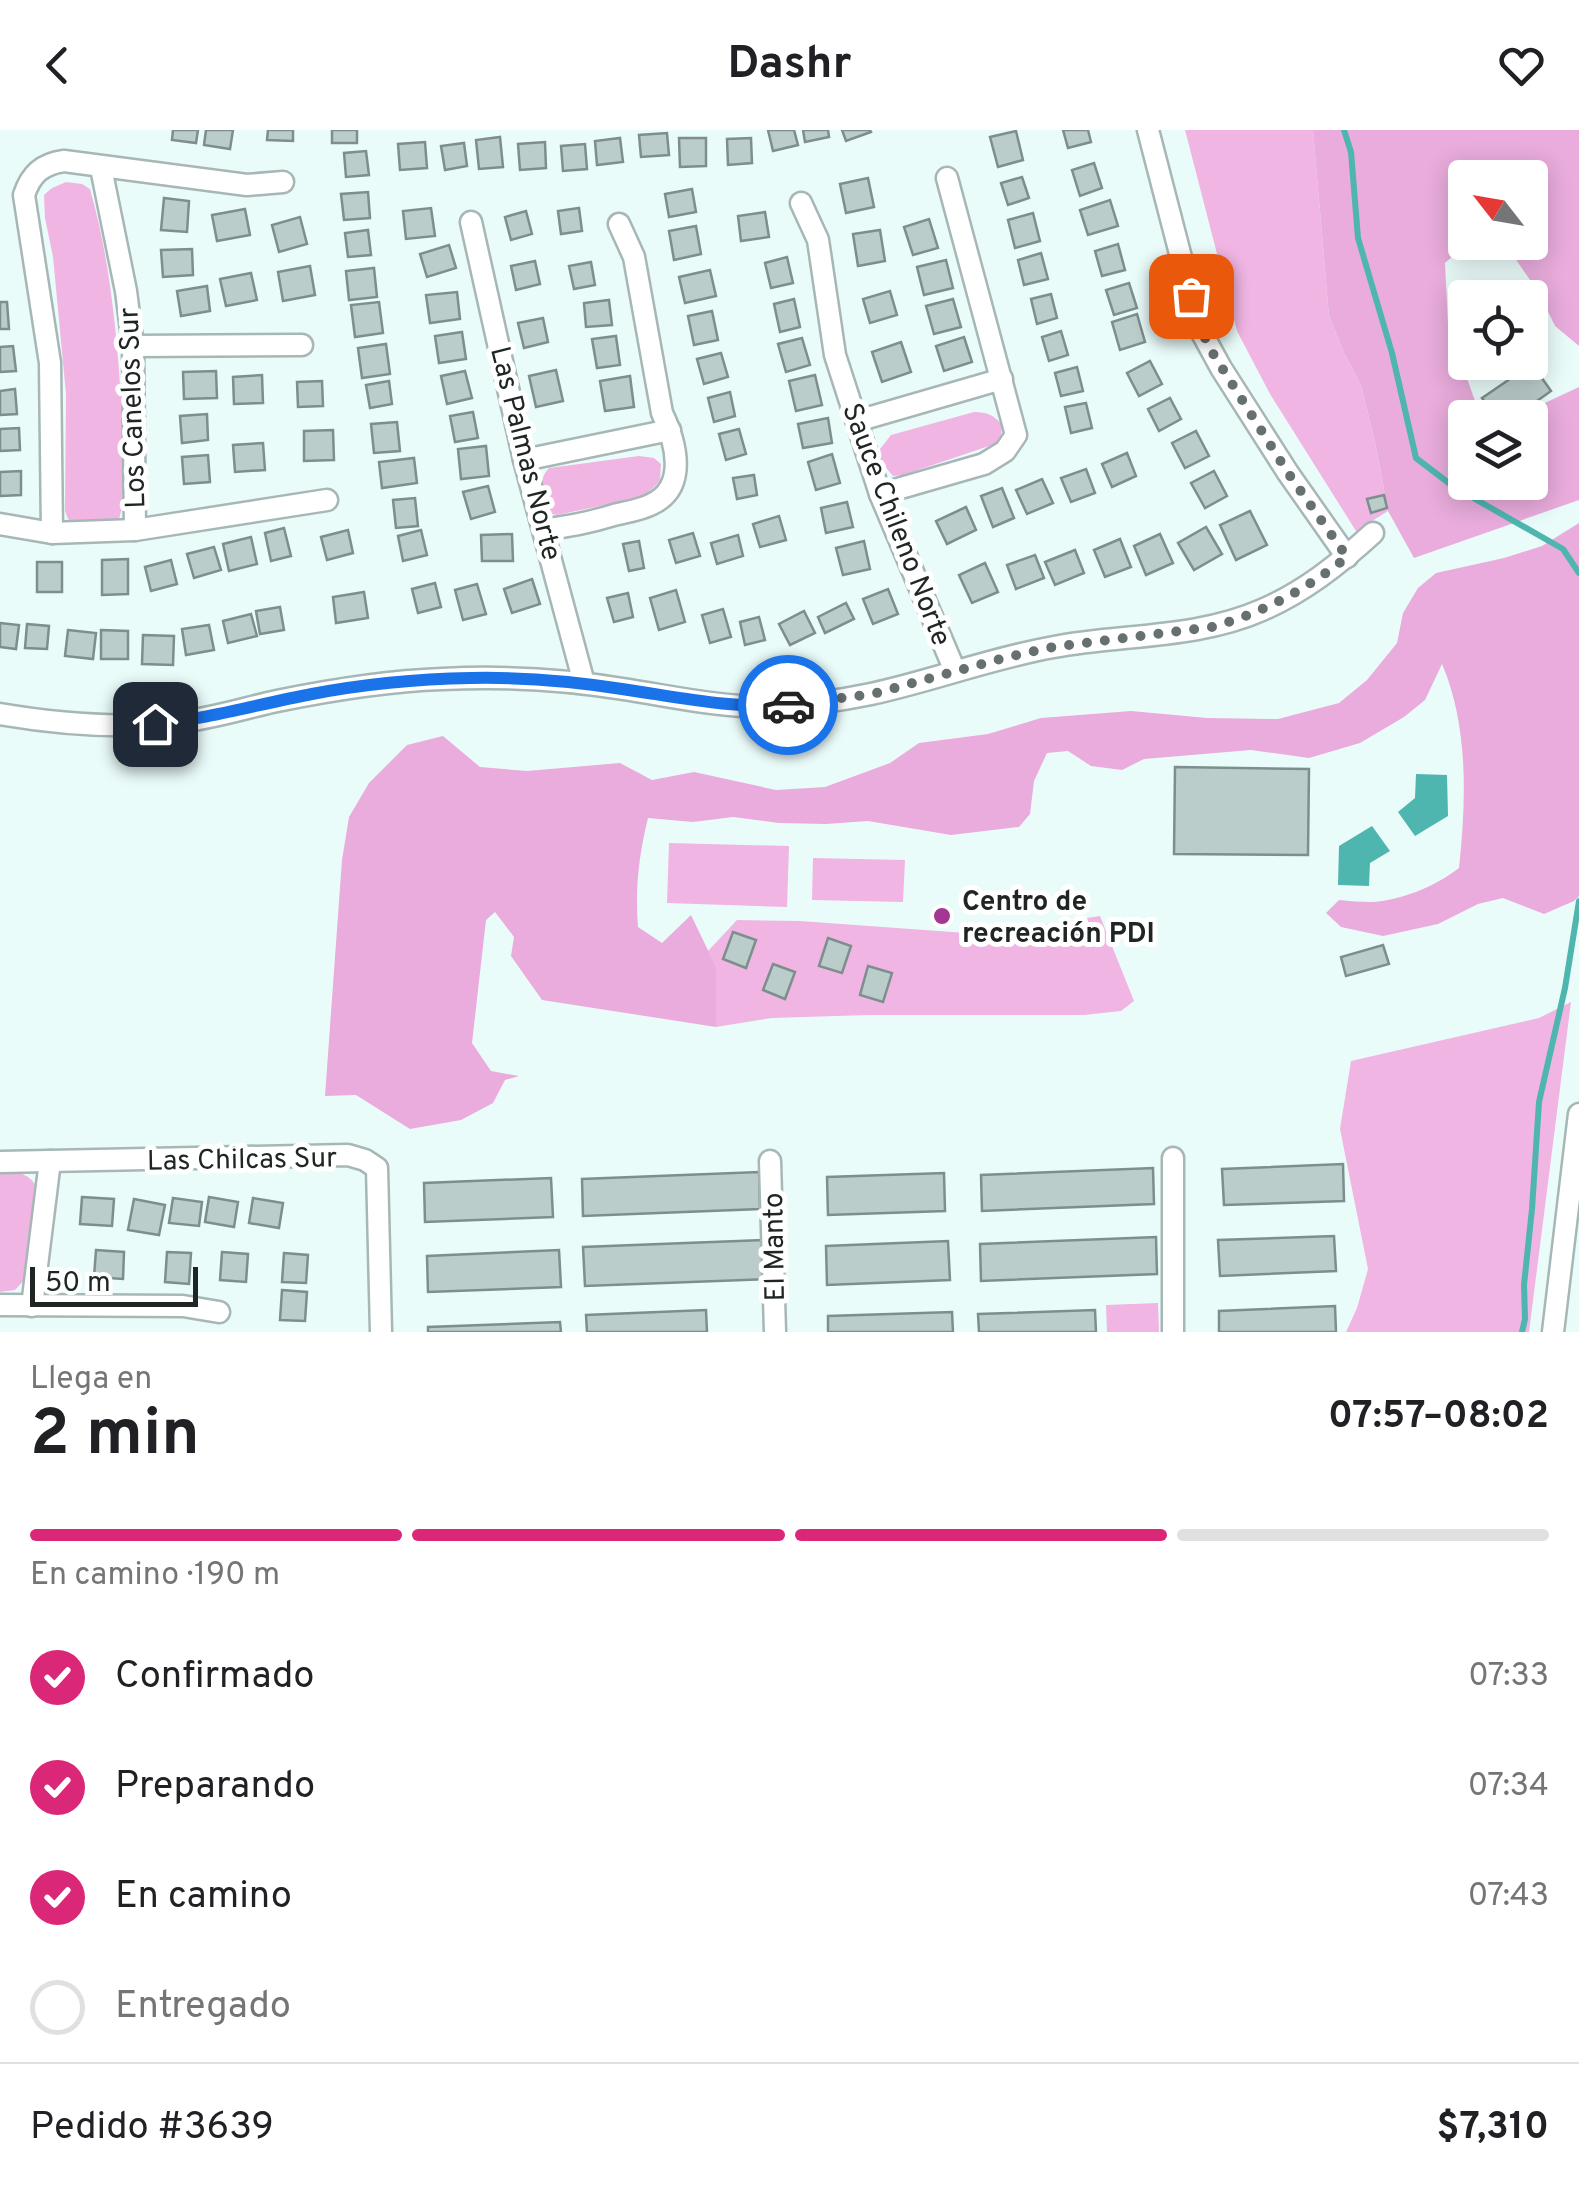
<!DOCTYPE html>
<html lang="es">
<head>
<meta charset="utf-8">
<style>
	body { margin:0; font-family:Overpass,sans-serif; background:#f2f2f2; color:#202124; height:100vh; display:flex; flex-direction:column; font-size:38px; white-space:nowrap }
	* { box-sizing:border-box; margin:0 }
	p { font-size:32px; color:#757577 }
	.icon { flex:none; width:55px; height:55px; fill:none; stroke:currentColor; stroke-width:2; stroke-linecap:round; stroke-linejoin:round }
	.map { position:relative; height:1202px; overflow:hidden }
	.sheet { display:flex; flex-direction:column; background:#fff; flex:1 }
	.sheet>* { flex:none }
	.needle { width:65px; rotate:301deg }
	.tools { position:absolute; left:1448px; top:30px; display:grid; gap:20px }
	.tools a { display:grid; place-items:center; width:100px; height:100px; border-radius:10px; background:#fff; box-shadow:0 5px 25px #0003; font-size:50px }
	.scale { position:absolute; left:30px; bottom:25px; width:168px; box-sizing:border-box; padding-left:10px; border:5px solid #1f2525; border-top:0; font-size:28px; line-height:35px; white-space:nowrap; color:#1f2525; -webkit-text-stroke:8px #fff; paint-order:stroke }
	.pin { position:absolute; display:grid; place-items:center; width:85px; height:85px; color:#fff; margin:-42px; border-radius:20px; box-shadow:0 5px 15px #0006 }
	.courier { position:absolute; display:grid; place-items:center; width:100px; height:100px; margin:-50px; border:8px solid #1a73e8; border-radius:50%; background:#fff; color:#222; box-shadow:0 2px 12px #0007 }
	.head em { font-style:normal; font-weight:700 }
	.head div { display:flex; flex-direction:column-reverse }
	.head { display:flex; align-items:center; justify-content:space-between; height:170px; padding:0 30px }
	h1 { font-size:65px; font-weight:700; line-height:75px }
	.bar { display:grid; grid-template-columns:repeat(4,1fr); gap:15px 10px; align-content:center; height:120px; padding:0 30px }
	.bar i { height:12px; border-radius:8px; background:#e0e0e0 }
	.bar .active { background:#db2777 }
	.bar p { grid-column:span 4 }
	.line { display:flex; align-items:center; gap:25px; padding:0 30px; border-top:2px solid #e0e0e0 }
	.line div { flex:1 }
	ol { padding:0 30px; list-style:none }
	li { display:flex; align-items:center; gap:30px; height:110px }
	li p { margin-inline-start:auto }
	li .icon { padding:10px; border-radius:50%; background:#db2777; color:#fff; stroke-width:4 }
	li:last-child { color:#757577 }
	li i { width:55px; height:55px; border:5px solid #e0e0e0; border-radius:50% }
	header { display:flex; justify-content:space-between; align-items:center; height:130px; padding:0 30px; background:#fff; font-size:45px; font-weight:700 }
	.map>svg:first-child { display:block }
	.green { fill:#f0b5e3 }
	.forest { fill:#e9acdc }
	.water { fill:#4eb5af }
	.lines { fill:none; stroke-linecap:round; stroke-linejoin:round }
	.stream { stroke:#4eb5af; stroke-width:6 }
	.building { fill:#bbcdcb; stroke:#7d8e8c; stroke-width:2.5 }
	.street-casing { stroke:#a6b7b6; stroke-width:25 }
	.street { stroke:#fff; stroke-width:20 }
	.done { stroke:#667070; stroke-width:10; stroke-dasharray:0 18 }
	.route { stroke:#1a73e8; stroke-width:12 }
	.poi-dot { fill:#a43694; stroke:#fff; stroke-width:4 }
	.labels { text-anchor:middle; stroke-width:10; stroke-linejoin:round; paint-order:stroke }
	.street-label { font-size:28px; fill:#1f2525; stroke:#fff }
	.poi-label { font-size:28px; font-weight:bold; fill:#1f2525; stroke:#fff; text-anchor:start }
</style>
</head>
<body>
<header><svg class="icon" aria-label="back" viewBox="0 0 24 24"><path d="M15 5l-7 7 7 7"/></svg>Dashr<svg class="icon" aria-label="heart" viewBox="0 0 24 24"><path d="M12 20l-8-8c-3-5 5-10 8-4 3-6 11-1 8 4z"/></svg></header>
<div class="map">
<svg width="1579" height="1202" viewBox="0 0 1579 1202">
	<rect width="100%" height="100%" fill="#eafcfa"/>
	<!-- green -->
	<g class="green">
		<polygon points="1185,0 1313,0 1329,186 1344,223 1361,255 1375,312 1388,381 1356,401 1270,264 1237,201"/>
		<path d="M66 52 82 54 90 59C111 133 117 207 122 283 124 319 130 357 118 392L74 395 68 389 65 381 66 264 53 127 45 88 44 65 52 58Z"/>
		<path d="M974 282C987 282 994 285 1002 295L1001 308 995 314 903 345 893 346 882 333 880 319 891 305Z"/>
		<path d="M639 326 654 328 661 334 660 351 648 363 633 369 557 385 548 383C543 367 536 352 549 338Z"/>
		<polygon points="669,713 789,716 787,777 667,773"/>
		<polygon points="813,728 905,730 903,772 812,770"/>
		<polygon points="1100,786 1134,871 1121,881 1084,885 869,885 772,888 716,897 716,837 708,821 737,790 800,791 980,804"/>
		<polygon points="1571,872 1529,1202 1346,1202 1357,1178 1368,1139 1340,999 1351,931 1539,888"/>
		<path d="M12 1041C23 1043 34 1048 37 1060L27 1147 15 1160 0 1162V1044Z"/>
		<polygon points="1158,1173 1159,1202 1107,1202 1106,1175"/>
	</g>
	<!-- forest -->
	<g class="forest">
		<polygon points="1313,0 1579,0 1579,216 1555,196 1539,163 1508,118 1479,113 1530,112 1530,48 1465,48 1465,112 1468,113 1445,133 1448,194 1475,271 1485,287 1465,288 1465,352 1530,352 1530,288 1515,287 1579,257 1579,370 1414,428 1388,381 1375,312 1361,255 1344,223 1329,186"/>
		<path d="M1579 393V766L1574 771 1544 784 1503 768 1478 774 1438 794 1383 806 1341 797 1326 783 1339 770C1349 771 1360 772 1371 772 1400 771 1436 756 1459 738 1466 672 1469 597 1442 534L1425 570 1404 587 1360 613 1309 628 1251 620 1144 629 1122 640 1091 636 1068 621 1047 623 1034 651 1030 684 1019 697 951 705 868 691 826 694 779 693 733 687 693 692 648 688C639 724 635 759 638 797L662 813 691 785 716 837V897L542 870 511 826 514 807 495 782 486 790 472 913 491 941 519 946 505 950 493 973 461 990 410 999 356 965 325 966 342 730 349 687 369 653 407 615 443 606 480 637 527 641 620 633 652 650 694 642 776 660 825 657 890 633 919 613 988 604 1041 588 1131 581 1207 588 1278 589 1339 573 1367 550 1397 513 1403 483 1418 458 1436 443 1504 428 1542 416Z"/>
	</g>
	<!-- water -->
	<g class="water">
		<polygon points="1416,644 1447,645 1448,686 1415,706 1398,682 1415,668"/>
		<polygon points="1372,696 1390,721 1370,733 1369,756 1338,755 1339,716"/>
	</g>
	<g class="lines">
		<!-- stream -->
		<g class="stream">
			<polyline points="1344,0 1351,22 1358,108 1392,223 1416,328 1454,357 1563,419 1579,443"/>
			<polyline points="1522,1202 1525,1189 1524,1155 1532,1079 1539,972 1565,858 1579,771"/>
		</g>
	</g>
	<!-- building -->
	<g class="building">
		<polygon points="173,0 198,0 196,13 172,10"/>
		<polygon points="206,0 233,0 230,19 204,15"/>
		<polygon points="268,0 293,0 293,11 267,10"/>
		<rect x="332" y="0" width="25" height="13"/>
		<polygon points="768,0 794,0 798,15 773,21"/>
		<polygon points="803,0 828,0 829,7 805,12"/>
		<polygon points="842,0 870,0 871,2 846,11"/>
		<polygon points="1063,0 1088,0 1091,12 1068,18"/>
		<polygon points="1016,1 1023,30 998,37 990,7"/>
		<polygon points="667,3 669,25 641,27 639,5"/>
		<polygon points="500,7 503,37 479,39 476,10"/>
		<polygon points="620,8 623,32 597,35 595,11"/>
		<polygon points="679,8 706,8 706,36 680,37"/>
		<polygon points="751,8 752,33 728,35 727,9"/>
		<polygon points="425,12 427,38 400,40 398,14"/>
		<polygon points="545,12 546,38 520,40 518,14"/>
		<polygon points="464,13 467,36 445,40 441,16"/>
		<polygon points="585,14 587,39 563,41 561,16"/>
		<polygon points="366,21 369,45 346,47 344,23"/>
		<polygon points="1094,33 1102,58 1080,66 1072,40"/>
		<polygon points="1022,47 1029,68 1008,75 1001,53"/>
		<polygon points="868,48 874,77 846,83 840,54"/>
		<polygon points="692,59 696,82 669,87 665,64"/>
		<polygon points="368,62 370,88 344,90 341,64"/>
		<polygon points="164,68 189,71 187,102 161,100"/>
		<polygon points="1110,70 1118,96 1088,105 1080,80"/>
		<polygon points="431,78 435,106 406,109 403,81"/>
		<polygon points="579,78 582,101 561,104 558,81"/>
		<polygon points="245,79 250,105 217,111 212,85"/>
		<polygon points="526,81 532,104 511,110 505,87"/>
		<polygon points="765,82 769,107 741,111 738,86"/>
		<polygon points="1033,83 1040,111 1015,118 1008,90"/>
		<polygon points="300,87 307,114 279,122 272,95"/>
		<polygon points="929,89 938,118 913,125 904,97"/>
		<polygon points="696,96 701,124 674,130 669,101"/>
		<polygon points="368,100 371,125 348,127 345,103"/>
		<polygon points="880,100 885,131 858,136 853,104"/>
		<polygon points="1118,114 1125,140 1102,146 1095,121"/>
		<polygon points="449,115 456,138 427,147 420,124"/>
		<polygon points="192,119 193,145 163,147 161,120"/>
		<polygon points="1041,123 1048,149 1024,155 1018,130"/>
		<polygon points="787,127 793,153 771,158 765,133"/>
		<polygon points="946,130 953,158 924,165 917,137"/>
		<polygon points="535,131 540,154 516,160 511,136"/>
		<polygon points="591,132 595,155 574,159 569,136"/>
		<polygon points="310,136 315,165 283,171 278,142"/>
		<polygon points="374,138 377,167 349,170 346,141"/>
		<polygon points="710,140 716,166 685,173 679,147"/>
		<polygon points="251,143 257,170 226,176 220,149"/>
		<polygon points="1129,153 1137,178 1114,185 1106,160"/>
		<polygon points="207,156 210,181 181,186 177,161"/>
		<polygon points="890,161 897,185 870,193 863,169"/>
		<polygon points="457,162 460,189 430,193 426,165"/>
		<polygon points="1051,164 1057,188 1037,194 1031,169"/>
		<polygon points="794,169 800,197 780,202 774,174"/>
		<polygon points="953,169 961,197 934,204 926,176"/>
		<polygon points="609,170 612,195 586,197 584,173"/>
		<polygon points="0,172 7,172 9,199 0,199"/>
		<polygon points="379,172 383,203 355,207 351,175"/>
		<polygon points="712,181 718,210 694,215 688,186"/>
		<polygon points="1137,184 1145,212 1120,220 1112,192"/>
		<polygon points="543,188 548,212 524,218 518,193"/>
		<polygon points="1061,201 1068,225 1049,231 1042,207"/>
		<polygon points="462,202 466,229 439,233 435,206"/>
		<polygon points="616,206 620,235 597,238 592,209"/>
		<polygon points="964,207 972,232 944,241 936,216"/>
		<polygon points="802,208 810,235 786,242 778,214"/>
		<polygon points="901,212 911,242 882,252 872,222"/>
		<polygon points="386,214 390,244 362,248 358,218"/>
		<polygon points="13,216 16,241 0,242 0,217"/>
		<polygon points="721,223 728,247 704,254 697,229"/>
		<polygon points="1150,231 1162,254 1139,266 1127,243"/>
		<polygon points="1532,234 1551,261 1513,288 1496,288 1482,268"/>
		<polygon points="1077,237 1083,261 1061,266 1055,243"/>
		<polygon points="556,240 563,271 536,277 529,246"/>
		<polygon points="216,241 217,268 184,269 183,242"/>
		<polygon points="465,241 472,268 447,274 441,246"/>
		<polygon points="262,245 263,273 234,274 233,247"/>
		<polygon points="815,245 822,275 796,281 789,251"/>
		<polygon points="630,246 634,277 605,281 600,251"/>
		<polygon points="322,251 323,276 298,277 297,252"/>
		<polygon points="389,251 392,274 370,278 366,255"/>
		<polygon points="15,259 17,284 0,285 0,261"/>
		<polygon points="730,262 735,286 714,292 708,268"/>
		<polygon points="1170,268 1181,289 1159,301 1148,279"/>
		<polygon points="1086,273 1092,298 1071,303 1065,277"/>
		<polygon points="473,282 478,308 455,312 450,286"/>
		<polygon points="207,284 208,310 182,313 180,286"/>
		<polygon points="828,288 832,313 803,318 798,294"/>
		<polygon points="397,292 400,321 374,323 371,294"/>
		<polygon points="19,298 20,320 0,321 0,299"/>
		<polygon points="739,299 746,324 726,330 719,304"/>
		<polygon points="333,300 334,330 304,331 304,301"/>
		<polygon points="1196,301 1209,326 1185,338 1172,313"/>
		<polygon points="263,313 265,340 235,342 233,315"/>
		<polygon points="486,316 489,346 461,349 458,319"/>
		<polygon points="1127,323 1136,346 1112,357 1102,334"/>
		<polygon points="832,324 840,353 816,360 808,332"/>
		<polygon points="208,325 210,352 184,354 182,327"/>
		<polygon points="414,328 417,353 382,358 379,332"/>
		<polygon points="1086,339 1095,363 1071,372 1061,348"/>
		<polygon points="21,341 21,365 0,366 0,342"/>
		<polygon points="1214,341 1227,366 1205,378 1191,353"/>
		<polygon points="754,345 757,365 737,369 733,348"/>
		<polygon points="1042,349 1053,373 1027,384 1016,360"/>
		<polygon points="488,356 495,382 471,389 463,362"/>
		<polygon points="1002,358 1014,388 993,397 981,366"/>
		<polygon points="1384,365 1387,378 1371,383 1367,369"/>
		<polygon points="415,368 418,396 396,398 393,370"/>
		<polygon points="847,372 853,397 826,403 821,378"/>
		<polygon points="966,377 976,400 947,414 936,391"/>
		<polygon points="1250,381 1267,415 1236,430 1220,395"/>
		<polygon points="779,386 786,410 760,417 753,394"/>
		<polygon points="1206,397 1222,424 1194,440 1178,413"/>
		<polygon points="284,398 291,426 271,431 265,403"/>
		<polygon points="348,400 353,423 327,430 321,407"/>
		<polygon points="421,400 427,425 403,431 398,406"/>
		<polygon points="693,403 700,426 676,433 669,410"/>
		<polygon points="512,404 513,431 482,431 481,405"/>
		<polygon points="1160,404 1173,433 1146,445 1134,416"/>
		<polygon points="738,405 743,426 717,434 711,413"/>
		<polygon points="251,407 257,434 229,441 223,414"/>
		<polygon points="1120,409 1131,437 1105,447 1094,420"/>
		<polygon points="639,411 644,438 629,441 623,414"/>
		<polygon points="864,411 870,439 843,445 836,418"/>
		<polygon points="214,417 221,440 194,448 187,424"/>
		<polygon points="1075,420 1084,443 1055,455 1045,432"/>
		<polygon points="1035,425 1044,448 1016,459 1007,435"/>
		<polygon points="128,429 128,464 102,465 102,430"/>
		<polygon points="171,430 177,454 151,461 145,437"/>
		<rect x="37" y="432" width="25" height="30"/>
		<polygon points="985,433 998,462 972,473 959,445"/>
		<polygon points="532,449 540,474 512,483 504,459"/>
		<polygon points="435,453 441,477 418,483 412,459"/>
		<polygon points="477,454 486,484 463,490 455,460"/>
		<polygon points="888,459 898,484 873,494 863,469"/>
		<polygon points="676,460 685,492 659,500 650,468"/>
		<polygon points="364,462 368,488 336,493 333,467"/>
		<polygon points="628,463 633,487 614,492 607,468"/>
		<polygon points="846,473 854,489 825,503 818,487"/>
		<polygon points="280,477 284,500 260,504 256,481"/>
		<polygon points="723,479 731,507 710,513 702,485"/>
		<polygon points="804,481 815,503 790,515 779,494"/>
		<polygon points="251,484 257,506 228,513 223,491"/>
		<polygon points="759,487 765,510 745,515 740,492"/>
		<polygon points="0,493 19,495 16,519 0,517"/>
		<polygon points="27,494 49,496 47,519 25,518"/>
		<polygon points="209,495 214,520 186,525 182,499"/>
		<polygon points="68,500 96,503 93,529 65,526"/>
		<polygon points="101,500 128,501 128,529 101,529"/>
		<polygon points="143,505 174,506 173,535 142,534"/>
		<polygon points="1175,637 1309,639 1308,725 1174,724"/>
		<polygon points="733,802 756,810 746,838 723,829"/>
		<polygon points="828,808 851,816 842,843 819,836"/>
		<polygon points="1383,815 1389,834 1346,846 1341,827"/>
		<polygon points="773,834 795,842 785,869 763,860"/>
		<polygon points="868,836 892,843 883,872 860,865"/>
		<polygon points="1343,1034 1344,1071 1224,1075 1222,1039"/>
		<polygon points="1153,1038 1154,1074 982,1081 981,1045"/>
		<polygon points="759,1042 760,1079 583,1086 582,1049"/>
		<polygon points="944,1043 945,1081 828,1085 827,1047"/>
		<polygon points="551,1048 553,1087 425,1092 424,1053"/>
		<polygon points="82,1067 114,1069 112,1096 80,1094"/>
		<polygon points="209,1067 238,1072 234,1097 205,1092"/>
		<polygon points="173,1068 202,1072 199,1096 169,1093"/>
		<polygon points="253,1068 283,1073 279,1098 249,1093"/>
		<polygon points="134,1069 165,1075 159,1105 128,1100"/>
		<polygon points="1334,1106 1336,1141 1220,1146 1218,1110"/>
		<polygon points="1156,1107 1157,1144 981,1151 980,1114"/>
		<polygon points="766,1110 768,1149 585,1156 583,1117"/>
		<polygon points="948,1111 950,1150 827,1155 826,1116"/>
		<polygon points="96,1120 124,1122 123,1149 94,1147"/>
		<polygon points="559,1120 561,1157 428,1162 427,1126"/>
		<polygon points="167,1122 191,1123 189,1154 165,1152"/>
		<polygon points="222,1122 248,1124 246,1152 220,1150"/>
		<polygon points="284,1123 308,1125 306,1153 282,1152"/>
		<polygon points="282,1160 307,1162 305,1191 280,1190"/>
		<polygon points="1335,1176 1336,1202 1219,1202 1219,1181"/>
		<polygon points="706,1180 707,1202 587,1202 586,1185"/>
		<polygon points="1095,1180 1096,1202 979,1202 978,1184"/>
		<polygon points="952,1182 953,1202 828,1202 828,1186"/>
		<polygon points="560,1192 561,1202 428,1202 428,1197"/>
	</g>
	<g class="lines">
		<!-- street casing -->
		<g class="street-casing">
			<g id="street">
				<polyline points="1148,0 1191,166 1203,205 1221,238 1288,343 1347,427"/>
				<polyline points="101,38 126,161 133,216 135,400"/>
				<polyline points="801,73 818,110 835,225 880,364 955,541"/>
				<polyline points="471,92 524,330 584,553"/>
				<polyline points="133,216 302,215"/>
				<polyline points="857,291 1002,249"/>
				<polyline points="524,330 670,300"/>
				<polyline points="880,364 984,334 1005,321 1016,305 947,48"/>
				<polyline points="0,394 52,403 135,400 327,370"/>
				<path d="M545 399C569 397 591 392 614 385 626 382 641 380 652 374 688 357 676 312 662 283L634 127 619 94"/>
				<path d="M52 403 50 233 24 65C31 44 42 34 64 31L247 55 283 52"/>
				<path d="M0 584C59 594 121 599 181 592 214 588 245 578 277 571 331 560 386 551 442 549 502 546 563 549 623 559 663 565 702 574 743 576 786 577 829 573 871 564 932 551 991 528 1054 517 1123 504 1196 509 1262 480 1304 462 1339 434 1373 403"/>
				<polyline points="770,1031 775,1202"/>
				<polyline points="0,1032 348,1025 365,1030 377,1038 381,1202"/>
				<polyline points="0,1175 183,1176 219,1182"/>
				<polyline points="32,1176 50,1031"/>
				<polyline points="1173,1202 1173,1028"/>
				<polyline points="1553,1202 1579,984"/>
			</g>
		</g>
		<!-- street -->
		<use href="#street" class="street"/>
	</g>
	<g class="lines">
		<!-- done -->
		<path class="done" d="M788 575 873 564 1004 528 1053 517 1212 497C1262 483 1306 460 1347 427L1288 343 1212 222 1203 204 1191 166"/>
		<!-- route -->
		<path class="route" d="M155 594C208 589 259 574 312 564 364 554 417 549 471 548 521 547 572 551 622 559 678 567 732 579 788 575"/>
	</g>
	<!-- markers -->
	<circle class="poi-dot" cx="942" cy="786" r="10"/>
	<g class="labels">
		<!-- street labels -->
		<g class="street-label">
			<text transform="translate(131 278) rotate(-92)" y="10">Los Canelos Sur</text>
			<text transform="translate(527 323) rotate(76)" y="10">Las Palmas Norte</text>
			<text transform="translate(898 394) rotate(69)" y="10">Sauce Chileno Norte</text>
			<text transform="translate(242 1028) rotate(-1)" y="10">Las Chilcas Sur</text>
			<text transform="translate(773 1117) rotate(-91)" y="10">El Manto</text>
		</g>
		<!-- poi labels -->
		<g class="poi-label">
			<text x="962" y="780">Centro de<tspan x="962" dy="32">recreación PDI</tspan></text>
		</g>
	</g>
</svg>
<div class="tools">
<a><svg class="needle" viewBox="-14 -14 28 28"><path d="M0-13l5 13h-10z" fill="#e53935"/><path d="M0 13l5-13h-10z" fill="#757577"/></svg></a>
<a><svg class="icon" aria-label="locate" viewBox="0 0 24 24"><circle cx="12" cy="12" r="6"/><path d="M12 2v4M12 18v4M2 12h4M18 12h4"/></svg></a>
<a><svg class="icon" aria-label="layers" viewBox="0 0 24 24"><path d="M12 4l9 5-9 5-9-5zM3 14l9 5 9-5"/></svg></a>
</div>
<div class="scale">50 m</div>
<div class="pin" style="left:1191px;top:166px;background:#ea580c"><svg class="icon" aria-label="bag" viewBox="0 0 24 24"><path d="M5 8h14l-1 12H6zM9 8a3 3 0 0 1 6 0"/></svg></div>
<div class="pin" style="left:155px;top:594px;background:#1f2937"><svg class="icon" aria-label="home" viewBox="0 0 24 24"><path d="M3 11l9-7 9 7M6 9v11h12V9"/></svg></div>
<div class="courier" style="left:788px;top:575px"><svg class="icon" aria-label="car" viewBox="0 0 24 24"><path d="M5 17H2v-5l4-1 3-4h7l3 4 3 1v5h-3M9 17h6M6 11h13"/><circle cx="7" cy="17" r="2"/><circle cx="17" cy="17" r="2"/></svg></div>
</div>
<section class="sheet">
<div class="head"><div><h1>2 min</h1><p>Llega en</p></div><em>07:57–08:02</em></div>
<div class="bar"><i class="active"></i><i class="active"></i><i class="active"></i><i></i><p>En camino · 190 m</p></div>
<ol>
<li><svg class="icon" aria-label="check" viewBox="0 0 24 24"><path d="M5 12l5 5 9-10"/></svg>Confirmado<p>07:33</p></li>
<li><svg class="icon" aria-label="check" viewBox="0 0 24 24"><path d="M5 12l5 5 9-10"/></svg>Preparando<p>07:34</p></li>
<li><svg class="icon" aria-label="check" viewBox="0 0 24 24"><path d="M5 12l5 5 9-10"/></svg>En camino<p>07:43</p></li>
<li><i></i>Entregado</li>
</ol>
<div class="line" style="height:130px"><div>Pedido #3639</div><b>$7,310</b></div>
</section>
</body>
</html>
